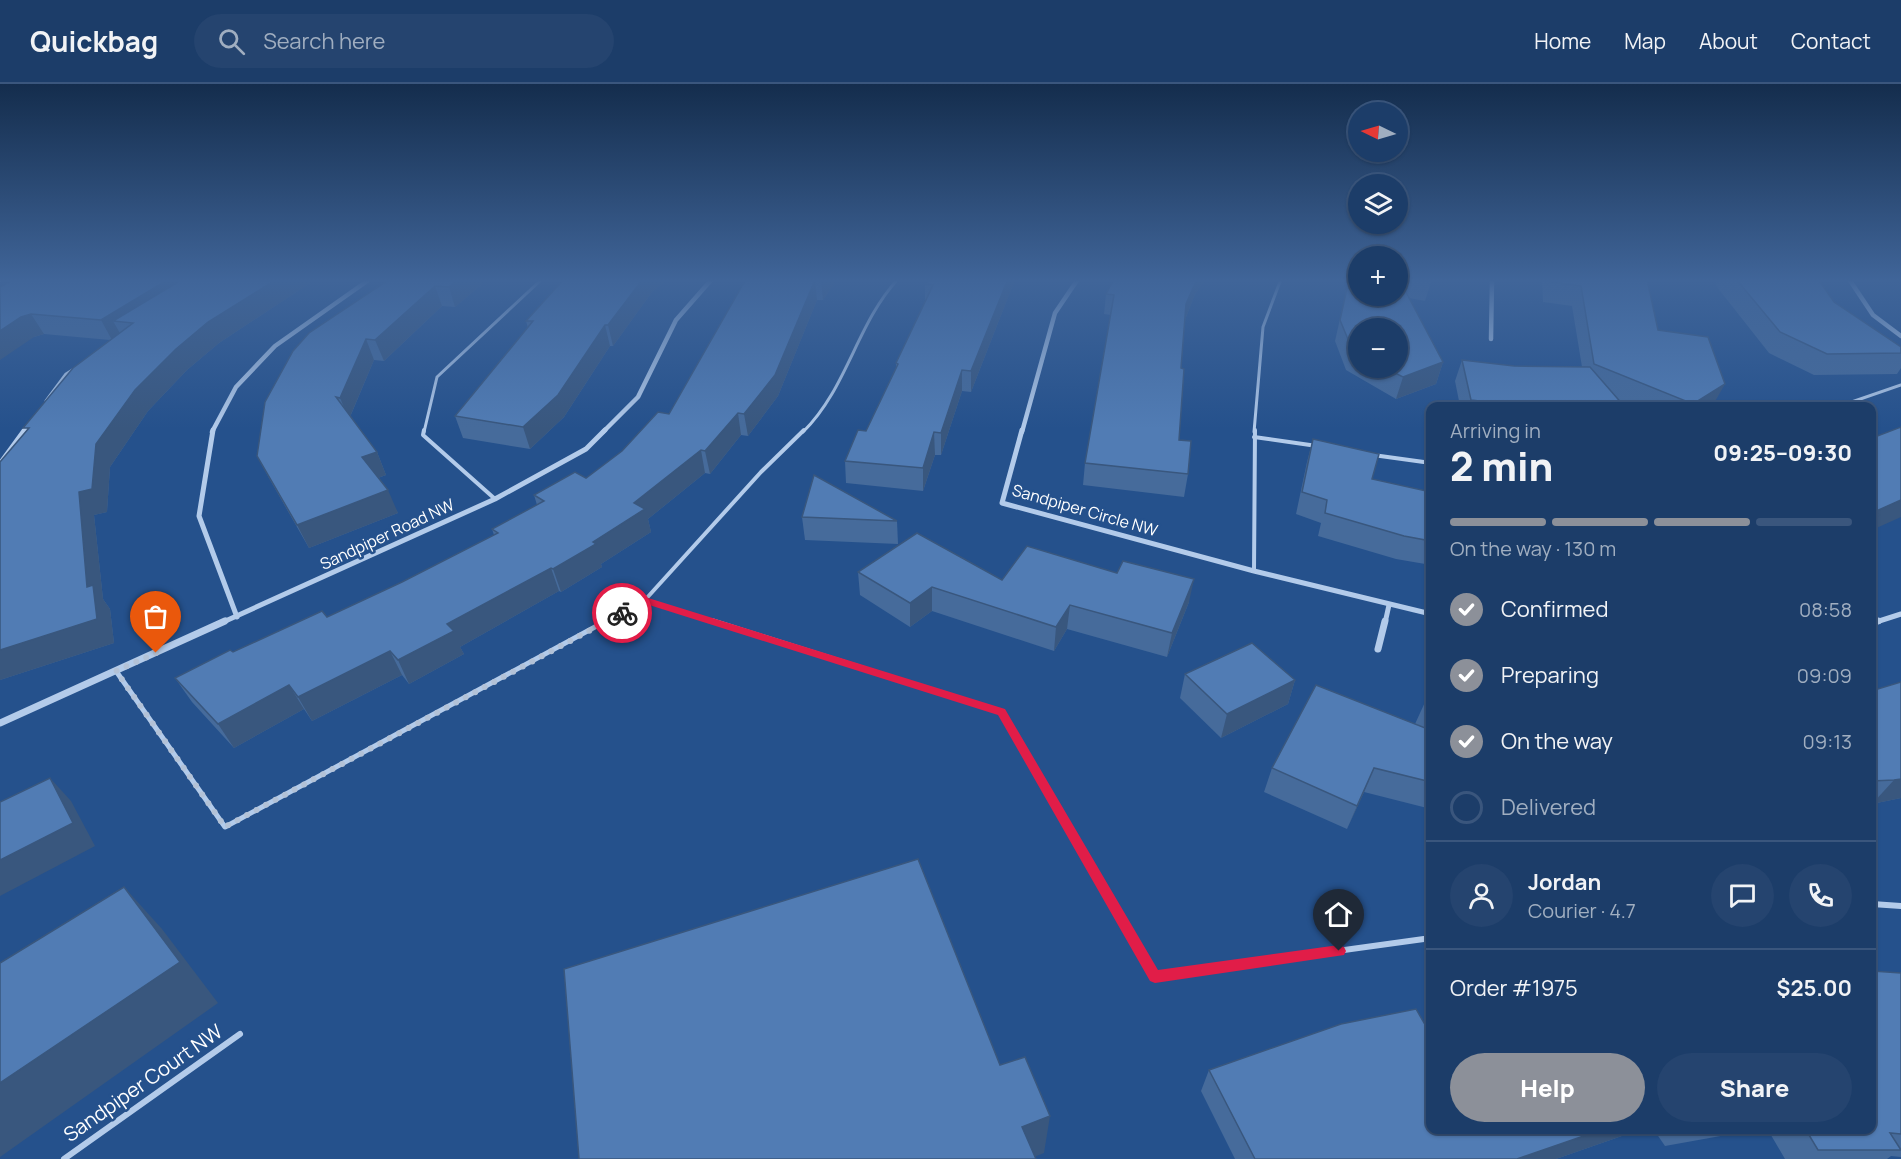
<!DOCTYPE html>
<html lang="en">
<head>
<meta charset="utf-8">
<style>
	body { margin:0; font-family:Manrope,sans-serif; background:#25446f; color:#f1f3f6; height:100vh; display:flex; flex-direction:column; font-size:22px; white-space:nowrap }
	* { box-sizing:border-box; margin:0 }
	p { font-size:20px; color:#a0aec0 }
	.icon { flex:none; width:33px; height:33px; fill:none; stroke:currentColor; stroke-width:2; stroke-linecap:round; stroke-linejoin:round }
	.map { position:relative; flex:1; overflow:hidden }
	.side { position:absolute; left:1426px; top:318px; width:450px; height:732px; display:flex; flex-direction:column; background:#1c3d69; border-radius:12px; box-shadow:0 2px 4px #0004,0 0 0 2px #3a567d }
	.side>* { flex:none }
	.needle { width:39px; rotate:275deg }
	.controls { position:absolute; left:1348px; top:18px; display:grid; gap:12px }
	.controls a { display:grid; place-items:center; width:60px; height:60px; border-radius:50%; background:#1c3d69; box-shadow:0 2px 4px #0004,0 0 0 2px #3a567d; font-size:30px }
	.pin { position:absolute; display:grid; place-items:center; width:51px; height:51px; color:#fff; margin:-62px -26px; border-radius:50% 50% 50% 0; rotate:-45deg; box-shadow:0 0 6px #0007 }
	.pin .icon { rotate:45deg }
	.courier { position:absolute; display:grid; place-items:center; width:60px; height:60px; margin:-30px; border:4px solid #e11d48; border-radius:50%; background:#fff; color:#222; box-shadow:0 2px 8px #0007 }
	.overview em { font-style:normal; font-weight:800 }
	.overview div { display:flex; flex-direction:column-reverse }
	.overview { display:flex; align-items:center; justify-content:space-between; height:102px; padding:0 24px }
	h1 { font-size:39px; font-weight:800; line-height:45px }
	.bar { display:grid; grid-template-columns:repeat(4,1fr); gap:9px 6px; align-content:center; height:72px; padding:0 24px }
	.bar i { height:8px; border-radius:4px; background:#3a567d }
	.bar .on { background:#8c9099 }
	.bar p { grid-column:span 4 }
	.line { display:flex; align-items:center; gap:15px; padding:0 24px; border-top:2px solid #3a567d }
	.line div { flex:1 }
	.round { display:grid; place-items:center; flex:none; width:63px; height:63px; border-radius:32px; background:#25446f }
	ol { padding:0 24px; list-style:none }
	li { display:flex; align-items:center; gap:18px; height:66px }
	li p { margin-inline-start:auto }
	li .icon { padding:6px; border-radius:50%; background:#8c9099; color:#fff; stroke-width:4 }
	li:last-child { color:#a0aec0 }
	li i { width:33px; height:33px; border:3px solid #3a567d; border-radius:50% }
	.cta { display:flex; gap:12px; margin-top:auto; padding:12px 24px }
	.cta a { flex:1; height:69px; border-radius:36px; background:#8c9099; color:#fff; font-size:24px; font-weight:800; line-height:69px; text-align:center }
	.cta a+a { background:#25446f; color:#f1f3f6 }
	header { display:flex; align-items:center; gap:36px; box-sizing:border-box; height:84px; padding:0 30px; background:#1c3d69; border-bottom:2px solid #3a567d }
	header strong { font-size:28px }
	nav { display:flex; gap:33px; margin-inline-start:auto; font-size:21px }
	.search { width:420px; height:54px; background:#25446f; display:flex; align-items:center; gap:15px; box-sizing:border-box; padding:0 21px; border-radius:33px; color:#a0aec0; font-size:22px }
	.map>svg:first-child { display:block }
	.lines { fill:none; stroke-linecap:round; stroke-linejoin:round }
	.lane-far3 { stroke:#b3cbea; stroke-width:3 }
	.lane-far2 { stroke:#b3cbea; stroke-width:4 }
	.lane-far1 { stroke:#b3cbea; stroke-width:5 }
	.lane { stroke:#b3cbea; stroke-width:6 }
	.street-far2 { stroke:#b3cbea; stroke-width:4.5 }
	.street-far1 { stroke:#b3cbea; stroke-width:5 }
	.street { stroke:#b3cbea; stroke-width:7 }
	.secondary { fill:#dee9f8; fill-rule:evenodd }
	.wall { fill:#466b9b; fill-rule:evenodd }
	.shaded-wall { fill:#39577e }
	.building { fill:#517cb4; stroke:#39577e; stroke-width:1.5 }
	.route { fill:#e11d48 }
	.done { stroke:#b3c2d7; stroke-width:6; stroke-dasharray:0 10.8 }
	.labels { text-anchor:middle; stroke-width:5; stroke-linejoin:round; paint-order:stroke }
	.street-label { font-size:16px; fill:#fff; stroke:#25518c }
	.near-street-label { font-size:20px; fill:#fff; stroke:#25518c }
</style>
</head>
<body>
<header>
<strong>Quickbag</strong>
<div class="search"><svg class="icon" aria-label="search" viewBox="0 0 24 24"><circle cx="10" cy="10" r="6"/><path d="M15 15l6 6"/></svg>Search here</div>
<nav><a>Home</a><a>Map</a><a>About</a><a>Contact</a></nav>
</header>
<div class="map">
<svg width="1901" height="1075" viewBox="0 0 1901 1075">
	<rect width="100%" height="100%" fill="#25518c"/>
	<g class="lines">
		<!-- lane-far3 -->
		<g class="lane-far3">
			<polyline points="46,317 66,290 74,285"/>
			<polyline points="1840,322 1901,301"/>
			<polyline points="23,348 27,343"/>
			<polyline points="424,348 437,293 542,195"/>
			<path d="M803 348C847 305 857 239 898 195"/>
			<polyline points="1254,348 1263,243 1281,195"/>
		</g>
		<!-- lane-far2 -->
		<g class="lane-far2">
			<polyline points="424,346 423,351 495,415"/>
			<polyline points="1254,353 1317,362"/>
			<polyline points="1373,371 1431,379"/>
			<polyline points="0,379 24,346"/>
			<polyline points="1254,487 1255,346"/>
			<polyline points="645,516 717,539"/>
			<polyline points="603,539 645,516 761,388 804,346"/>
		</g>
		<!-- lane-far1 -->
		<g class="lane-far1">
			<polyline points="713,537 1001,628 1088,777"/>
			<polyline points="116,587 225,743 606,537"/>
		</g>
		<!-- lane -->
		<g class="lane">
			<polyline points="1087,776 1155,892 1431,854"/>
			<polyline points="1872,820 1901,822"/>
			<polyline points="64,1075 240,950"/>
		</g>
		<!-- street-far2 -->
		<g class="street-far2">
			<polyline points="1849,195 1873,231 1901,252"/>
			<polyline points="1491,255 1492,195"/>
			<polyline points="212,348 236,303 275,262 370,195"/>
			<polyline points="603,348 638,313 676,236 712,195"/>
			<polyline points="1022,348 1055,229 1078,195"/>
		</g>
		<!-- street-far1 -->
		<g class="street-far1">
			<polyline points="213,346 199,432 237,533"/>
			<polyline points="1022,346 1002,419 1254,487 1431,530"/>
			<polyline points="221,539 495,415 586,365 605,346"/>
			<polyline points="1385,539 1389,521"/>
			<polyline points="1873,539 1901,530"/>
		</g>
		<!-- street -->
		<g class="street">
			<polyline points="1872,539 1878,537"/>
			<polyline points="1378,565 1385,537"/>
			<polyline points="0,639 225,537"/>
		</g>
		<!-- secondary -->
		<polygon class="secondary" points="0,195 6,195 0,198"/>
	</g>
	<!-- wall -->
	<g class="wall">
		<polygon points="15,195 316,195 219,259 187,286 148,327 110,383 107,428 94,431 103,515 110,525 114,559 0,596 110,256 44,250 34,253"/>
		<polygon points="390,195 488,195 455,223 442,222 384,277 374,276 350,333 377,368 386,391 378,394 398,429 309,464 269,394 257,372"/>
		<polygon points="564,195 667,195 652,208 613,262 610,262 564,333 530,365 463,354 455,332 528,244 526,237"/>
		<polygon points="746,195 837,195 823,216 817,216 778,312 748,352 741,351 710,390 705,389 648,435 651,448 601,480 602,483 561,508 559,507 460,563 464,570 409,600 402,591 312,637 304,625 234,664 192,618 175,594 233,568 327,533 402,498 494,451 492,445 537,421 534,411 586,394 622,367 669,330"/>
		<polygon points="929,195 1019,195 1012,203 971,308 962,307 941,371 935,371 923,407 846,399 845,377 866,347 896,284 896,279 925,217 925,200"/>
		<polygon points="1114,195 1206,195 1195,210 1185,236 1181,284 1179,356 1188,390 1184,413 1083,401 1085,379 1111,231 1104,230 1106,210"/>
		<path d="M1349 195H1432L1425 217 1409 214 1443 278 1436 300 1396 315 1346 286 1335 257ZM1359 244 1398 284H1359Z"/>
		<polygon points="1542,195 1647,195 1658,246 1713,321 1711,322 1635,322 1618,316 1624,322 1460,322 1455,297 1462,276 1514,282 1582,283 1572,222 1543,218"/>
		<polygon points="1715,195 1818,195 1834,218 1901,263 1901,284 1897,290 1814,291 1769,269 1717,203"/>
		<polygon points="1313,355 1372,395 1431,408 1431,481 1396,475 1318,452 1321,439 1296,430 1307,378"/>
		<polygon points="802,433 897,437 898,460 805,456"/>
		<polygon points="858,488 1002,496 1189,518 1167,573 1067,545 1054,567 932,527 910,543 860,511"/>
		<polygon points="1185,590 1295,596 1288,620 1221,654 1180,614"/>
		<polygon points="1901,598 1901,714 1872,720 1872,600 1878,605"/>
		<polygon points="1426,616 1431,617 1431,725 1364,708 1347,745 1264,708 1272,684 1415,640"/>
		<polygon points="1901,889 1901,1073 1891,1072 1887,1075 1785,1075 1768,1046 1872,1046"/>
		<polygon points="1209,986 1431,1046 1639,1046 1556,1075 1235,1075 1201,1007"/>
		<polygon points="1654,1046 1754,1046 1665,1062"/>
	</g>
	<!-- shaded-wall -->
	<g class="shaded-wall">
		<polygon points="169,195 211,195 113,237 121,251 112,256 101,236"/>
		<polygon points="277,195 316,195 219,259 187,286 148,327 110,383 107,428 94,431 103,515 110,525 114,559 0,596 0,566 87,503 79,408 96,360 135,306 176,265 208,238"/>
		<polygon points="458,195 488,195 455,223 449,203"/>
		<polygon points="643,195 667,195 652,208 613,262 608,241"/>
		<polygon points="822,195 837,195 823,216 821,196"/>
		<polygon points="1008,195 1019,195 1012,203 971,308 971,287"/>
		<polygon points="1197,195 1206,195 1195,210 1183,241 1186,220"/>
		<polygon points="815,196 817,216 778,312 748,352 744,330"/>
		<polygon points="435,202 442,222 384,277 375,256"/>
		<polygon points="31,230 44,250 34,253 0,276 0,247 21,233"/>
		<polygon points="605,241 610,262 564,333 530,365 523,343"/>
		<polygon points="366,255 374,276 349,335 340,314"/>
		<polygon points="1443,278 1436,300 1396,315 1403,293"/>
		<polygon points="962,286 962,307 941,371 941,349"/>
		<polygon points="1725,300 1713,321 1711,322 1692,322 1693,320"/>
		<polygon points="738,329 741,351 710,390 705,367"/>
		<polygon points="934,348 935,371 923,407 923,384"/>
		<polygon points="701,366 705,389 648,435 651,448 601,480 602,483 561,508 553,485 593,458 634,419"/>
		<polygon points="377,368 386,391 372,396 362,373"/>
		<polygon points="388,406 398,429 309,464 297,441"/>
		<polygon points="1901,416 1901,433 1872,446 1872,430 1874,428"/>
		<polygon points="551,484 559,507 460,563 464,570 409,600 398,576 447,540"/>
		<polygon points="1194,495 1189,518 1167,573 1172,549"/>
		<polygon points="932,503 932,527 910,543 910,519"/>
		<polygon points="1070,521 1067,545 1054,567 1056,543"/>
		<polygon points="390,567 402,591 312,637 298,613"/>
		<polygon points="1295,596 1288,620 1221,654 1227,630"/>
		<polygon points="289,601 304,625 234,664 218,640"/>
		<polygon points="1374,684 1364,708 1347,745 1357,722"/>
		<polygon points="50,694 71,717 95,762 0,812 0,776"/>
		<polygon points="1901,695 1901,714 1872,720 1894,696"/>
		<polygon points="124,803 162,845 218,919 0,1073 0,999"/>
		<polygon points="1050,1032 1044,1069 1029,1075 1022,1043"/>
		<polygon points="1601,1046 1639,1046 1556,1075 1517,1075"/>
	</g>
	<!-- building -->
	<g class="building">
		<polygon points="15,195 169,195 101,236 31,230 21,233 0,247 0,203"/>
		<polygon points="183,195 277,195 208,238 176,265 135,306 96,360 92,405 79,408 87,503 93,501 97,535 0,566 0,378 29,344 23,344 73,284 133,239 113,237"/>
		<polygon points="390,195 458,195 449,203 435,202 375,256 366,255 340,314 336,313 377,368 362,373 388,406 297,441 257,372 265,318 293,267 309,249"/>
		<polygon points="564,195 643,195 608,241 605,241 558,311 523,343 455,332 533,237 526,237"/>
		<polygon points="746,195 822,195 821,196 815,196 775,291 744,330 738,329 705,367 701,366 634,419 645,425 593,458 596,460 553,485 551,484 447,540 454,547 398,576 390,567 298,613 289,601 218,640 175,594 230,566 233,568 322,527 327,533 402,498 498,449 492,445 544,417 534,411 575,388 586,394 622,367 658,328 669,330"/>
		<polygon points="929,195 1008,195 971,287 962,286 941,349 934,348 923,384 845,377 858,346 866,347 898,280 896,279 933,201 925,200"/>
		<polygon points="1114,195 1197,195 1186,220 1181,284 1184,285 1179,356 1191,357 1188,390 1085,379 1114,211 1106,210"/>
		<polygon points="1349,195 1359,195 1359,212 1398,212 1398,195 1399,195 1443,278 1403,293 1385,284 1398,284 1398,244 1359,244 1359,269 1352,265 1340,236"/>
		<polygon points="1415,195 1432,195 1432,197"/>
		<polygon points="1551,195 1647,195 1658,246 1708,253 1725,300 1693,320 1594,280 1581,202 1551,198"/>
		<polygon points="1736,195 1818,195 1834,218 1901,263 1901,269 1827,270 1780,248"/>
		<polygon points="1462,276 1514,282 1590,283 1624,322 1523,322 1471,316"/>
		<polygon points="1901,343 1901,416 1874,428 1879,431 1872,434 1872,354"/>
		<polygon points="1313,355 1379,370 1372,395 1431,408 1431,457 1404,452 1325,429 1327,416 1302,408"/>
		<polygon points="814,391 897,437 802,433"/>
		<polygon points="917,449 1002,496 1027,462 1117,489 1123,477 1194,495 1172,549 1070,521 1056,543 932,503 910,519 858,488"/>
		<polygon points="1252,559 1295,596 1227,630 1185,590"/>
		<polygon points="1901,598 1901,695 1894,696 1872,697 1872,600 1878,605"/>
		<polygon points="1316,601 1425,644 1426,616 1431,617 1431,698 1374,684 1357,722 1272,684"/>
		<polygon points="50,694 73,739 0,776 0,718"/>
		<polygon points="918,775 1000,981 1025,973 1050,1032 1022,1043 1036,1075 579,1075 564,885"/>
		<polygon points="124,803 180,878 0,999 0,879"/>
		<polygon points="1872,887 1901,889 1901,1050 1890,1049 1901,1066 1818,1066 1806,1046 1872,1046"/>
		<polygon points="1416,925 1431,951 1431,1046 1601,1046 1517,1075 1255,1075 1209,986 1341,940"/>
	</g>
	<!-- sky -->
	<linearGradient id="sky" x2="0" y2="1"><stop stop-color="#142d4d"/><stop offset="0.57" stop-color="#406599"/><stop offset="1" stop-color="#406599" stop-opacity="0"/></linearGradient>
	<rect width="1901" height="345" fill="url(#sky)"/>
	<!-- route -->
	<polygon class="route" points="645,513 1005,625 1158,886 1339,861 1344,863 1346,867 1344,871 1155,899 1150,897 998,631 646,520 625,531 618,531 617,529"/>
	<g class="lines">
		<!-- done -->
		<polyline class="done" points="156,569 116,587 225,743 622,529"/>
	</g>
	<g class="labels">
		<!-- street labels -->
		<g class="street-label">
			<text transform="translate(1085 426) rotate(16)" y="6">Sandpiper Circle NW</text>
			<text transform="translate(387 450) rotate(-25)" y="6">Sandpiper Road NW</text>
		</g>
		<!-- near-street labels -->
		<g class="near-street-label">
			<text transform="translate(143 999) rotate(-35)" y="7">Sandpiper Court NW</text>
		</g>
	</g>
</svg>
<div class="controls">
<a><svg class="needle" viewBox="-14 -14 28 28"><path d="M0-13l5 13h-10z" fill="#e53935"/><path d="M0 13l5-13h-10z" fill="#a0aec0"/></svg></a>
<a><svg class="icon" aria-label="layers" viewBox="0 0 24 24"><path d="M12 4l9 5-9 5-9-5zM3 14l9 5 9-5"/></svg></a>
<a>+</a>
<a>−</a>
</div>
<div class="pin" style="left:156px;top:569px;background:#ea580c"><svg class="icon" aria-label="bag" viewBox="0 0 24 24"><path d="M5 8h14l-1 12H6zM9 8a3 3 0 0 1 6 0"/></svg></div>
<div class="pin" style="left:1339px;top:867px;background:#1f2937"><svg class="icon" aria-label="home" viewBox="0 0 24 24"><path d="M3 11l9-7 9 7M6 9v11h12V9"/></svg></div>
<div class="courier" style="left:622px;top:529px"><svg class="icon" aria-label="bike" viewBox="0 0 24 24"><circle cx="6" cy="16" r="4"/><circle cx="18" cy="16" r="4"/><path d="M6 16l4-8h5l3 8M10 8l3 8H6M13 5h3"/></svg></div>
<section class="side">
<div class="overview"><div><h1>2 min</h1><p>Arriving in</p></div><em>09:25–09:30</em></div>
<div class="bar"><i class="on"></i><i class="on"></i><i class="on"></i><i></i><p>On the way · 130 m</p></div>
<ol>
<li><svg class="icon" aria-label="check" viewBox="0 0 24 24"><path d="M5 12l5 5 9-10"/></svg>Confirmed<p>08:58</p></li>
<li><svg class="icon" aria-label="check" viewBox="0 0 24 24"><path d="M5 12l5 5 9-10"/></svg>Preparing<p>09:09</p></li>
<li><svg class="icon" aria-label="check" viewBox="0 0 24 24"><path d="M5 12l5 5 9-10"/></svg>On the way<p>09:13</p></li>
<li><i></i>Delivered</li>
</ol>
<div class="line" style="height:108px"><a class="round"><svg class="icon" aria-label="person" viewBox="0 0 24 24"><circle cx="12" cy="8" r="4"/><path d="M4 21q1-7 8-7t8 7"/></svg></a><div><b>Jordan</b><p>Courier · 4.7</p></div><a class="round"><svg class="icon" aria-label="chat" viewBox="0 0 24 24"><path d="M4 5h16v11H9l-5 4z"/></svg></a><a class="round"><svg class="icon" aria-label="phone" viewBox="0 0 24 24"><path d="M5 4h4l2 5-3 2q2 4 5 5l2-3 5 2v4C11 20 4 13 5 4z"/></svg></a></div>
<div class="line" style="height:78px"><div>Order #1975</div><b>$25.00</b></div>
<div class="cta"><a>Help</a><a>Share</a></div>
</section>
</div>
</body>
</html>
